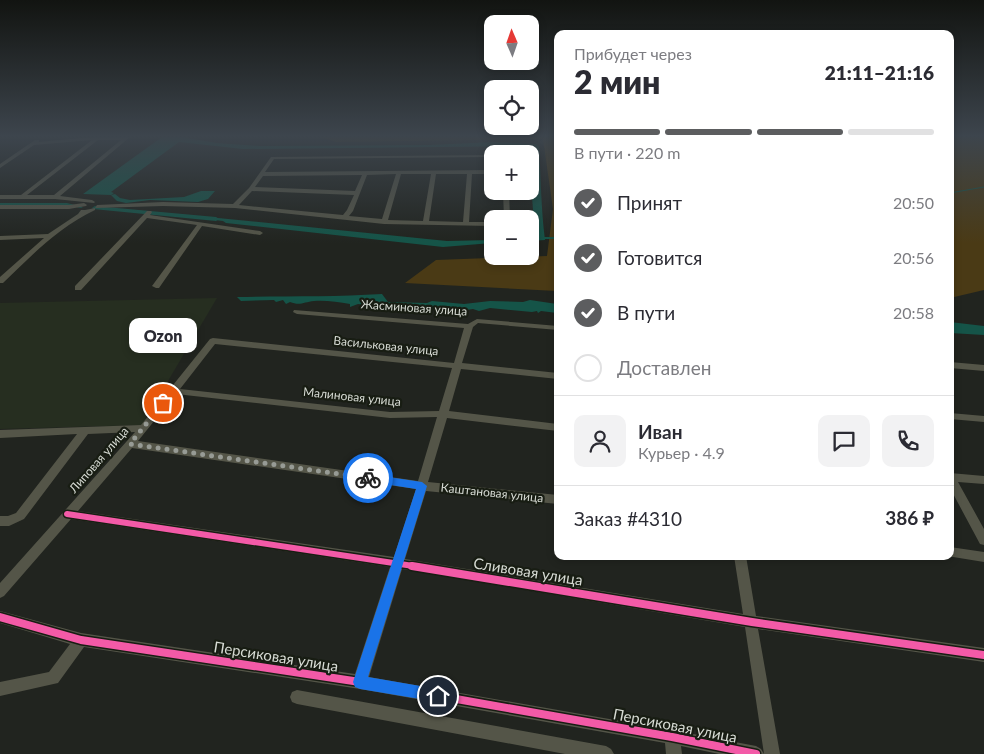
<!DOCTYPE html>
<html lang="ru">
<head>
<meta charset="utf-8">
<style>
	body { margin:0; font-family:Lato,sans-serif; background:#f2f2f3; color:#2b2b33; height:100vh; display:flex; flex-direction:column; font-size:19px; white-space:nowrap }
	* { box-sizing:border-box; margin:0 }
	p { font-size:16px; color:#7c7c81 }
	.icon { flex:none; width:28px; height:28px; fill:none; stroke:currentColor; stroke-width:2; stroke-linecap:round; stroke-linejoin:round }
	.map { position:relative; flex:1; overflow:hidden }
	.drawer { position:absolute; left:554px; top:30px; width:400px; height:530px; display:flex; flex-direction:column; background:#fff; border-radius:10px; box-shadow:0 2px 8px #0003 }
	.drawer>* { flex:none }
	.needle { width:32px; rotate:358deg }
	.tools { position:absolute; left:484px; top:15px; display:grid; gap:10px }
	.tools a { display:grid; place-items:center; width:55px; height:55px; border-radius:10px; background:#fff; box-shadow:0 2px 8px #0003; font-size:25px }
	.pin { position:absolute; display:grid; place-items:center; width:42px; height:42px; color:#fff; margin:-21px; border:2px solid #fff; border-radius:50%; box-shadow:0 1px 5px #0007 }
	.courier { position:absolute; display:grid; place-items:center; width:50px; height:50px; margin:-25px; border:4px solid #1a73e8; border-radius:50%; background:#fff; color:#222; box-shadow:0 1px 6px #0007 }
	.bubble { position:absolute; height:35px; border-radius:10px; background:#fff; box-shadow:0 2px 8px #0003; font-size:16px; font-weight:800; line-height:35px; text-align:center }
	.overview em { font-style:normal; font-weight:800 }
	.overview div { display:flex; flex-direction:column-reverse }
	.overview { display:flex; align-items:center; justify-content:space-between; height:85px; padding:0 20px }
	h1 { font-size:32px; font-weight:800; line-height:38px }
	.bar { display:grid; grid-template-columns:repeat(4,1fr); gap:8px 5px; align-content:center; height:60px; padding:0 20px }
	.bar i { height:6px; border-radius:4px; background:#e1e1e2 }
	.bar .selected { background:#5c5d5f }
	.bar p { grid-column:span 4 }
	.line { display:flex; align-items:center; gap:12px; padding:0 20px; border-top:1px solid #e1e1e2 }
	.line div { flex:1 }
	.round { display:grid; place-items:center; flex:none; width:52px; height:52px; border-radius:10px; background:#f2f2f3 }
	ol { padding:0 20px; list-style:none }
	li { display:flex; align-items:center; gap:15px; height:55px }
	li p { margin-inline-start:auto }
	li .icon { padding:5px; border-radius:50%; background:#5c5d5f; color:#fff; stroke-width:4 }
	li:last-child { color:#7c7c81 }
	li i { width:28px; height:28px; border:2px solid #e1e1e2; border-radius:50% }
	.map>svg:first-child { display:block }
	.built { fill:#262e20 }
	.green { fill:#4a3a15 }
	.water { fill:#155448 }
	.lines { fill:none; stroke-linecap:round; stroke-linejoin:round }
	.stream-far1 { stroke:#155448; stroke-width:1 }
	.stream { stroke:#155448; stroke-width:2 }
	.canal { fill:#155448; fill-rule:evenodd }
	.minor { fill:#545548; fill-rule:evenodd }
	.cycleway-far1-casing { stroke:#181d13; stroke-width:9 }
	.cycleway-casing { stroke:#181d13; stroke-width:11 }
	.cycleway-far1 { stroke:#f35aa7; stroke-width:6 }
	.cycleway { stroke:#f35aa7; stroke-width:8 }
	.route { fill:#1a73e8 }
	.done { stroke:#979b95; stroke-width:5; stroke-dasharray:0 9 }
	.labels { text-anchor:middle; stroke-width:4.5; stroke-linejoin:round; paint-order:stroke }
	.street-label { font-size:12px; fill:#d7dbd4; stroke:#181d13 }
	.near-street-label { font-size:15px; fill:#d7dbd4; stroke:#181d13 }
</style>
</head>
<body>
<div class="map">
<svg width="984" height="754" viewBox="0 0 984 754">
	<rect width="100%" height="100%" fill="#21241f"/>
	<!-- built -->
	<polygon class="built" points="217,298 142,425 0,429 0,303"/>
	<!-- green -->
	<g class="green">
		<polygon points="320,137 557,137 557,291 405,283 436,260 547,256 553,209 543,139 336,142"/>
		<polygon points="950,137 984,137 984,290 950,298"/>
	</g>
	<!-- water -->
	<g class="water">
		<path d="M162 137H182L217 143 260 146 428 145 493 142 536 144 539 146C541 178 541 209 545 240L530 241V238L535 236 531 184V147L529 146 243 149 179 142 111 192 114 193 111 195 115 194 120 198 130 200 184 197 201 191H215L208 199 198 202 150 200 126 203 117 201 111 195 83 194Z"/>
		<polygon points="208,217 447,241 492,240 492,243 443,247 226,223 223,221 206,219"/>
		<path d="M382 294 388 302 427 303 432 301 464 304 490 301 523 302 530 300 557 304V313L541 311 538 313 537 311 532 312 490 308 479 311 473 309 466 310 388 307 358 304 350 307V304C338 302 325 300 314 301 304 302 300 306 290 302L286 304 283 300 276 302 274 300 241 301 237 297C285 296 334 297 382 294Z"/>
		<polygon points="950,322 984,326 984,335 950,333"/>
	</g>
	<g class="lines">
		<!-- stream-far1 -->
		<polyline class="stream-far1" points="950,193 984,187"/>
		<!-- stream -->
		<polyline class="stream" points="544,238 558,238"/>
		<!-- canal -->
		<g class="canal">
			<polygon points="0,203 67,203 83,207 81,208 67,205 0,205"/>
			<polygon points="95,206 216,217 219,219 216,221 93,209 92,208"/>
		</g>
		<!-- minor -->
		<g class="minor">
			<path d="M130 137 60 196 92 200 95 202 94 203 55 199H0V195H21L92 140 34 145 0 168V164L35 140H39V142L80 138ZM98 140H121L54 195H27Z"/>
			<path d="M492 155V157L274 159 265 172 492 170V174H472L469 222H492V226L384 224 235 208 163 206 95 208V210C59 227 31 256 3 283H0V277L44 238 0 240V236L48 234 78 214 81 210H85L95 208 97 205 163 202 233 204 249 188 271 157ZM396 174 382 219 349 216 353 211 367 175ZM401 174H431L423 221 388 220ZM436 174H467L463 222 429 221ZM362 175 355 191 255 187 263 176ZM252 191 354 195 347 210 343 215 239 205Z"/>
			<polygon points="503,191 509,191 510,219 504,219"/>
			<polygon points="84,203 87,205 86,206 69,209 0,209 0,205 69,205"/>
			<polygon points="147,211 151,211 152,212 150,215 260,231 263,233 260,235 202,226 159,288 156,288 152,286 197,225 147,218 81,290 75,290 75,286"/>
			<path d="M294 310 468 324 477 319 558 326V330L478 323 473 327 462 363 558 373V379L461 369 449 411 558 424V431L447 418 428 482 558 495V504L426 491 405 559 743 614 734 556H746L756 616 984 648V662L758 629 780 754H764L745 627 402 569 369 677 672 730 756 746 761 749 764 754H719L681 746 682 754H666L665 743 360 689 84 647 58 683 0 696V682L49 672 70 644 0 623V611L81 633 355 674 390 567 71 519 4 596 0 598V583L135 432 88 434 24 519 9 526H0V516H8L16 513 77 434 0 438V430L141 425 210 339 213 338 454 363 464 328 297 314 293 312ZM215 344 452 368 439 411 390 412 180 389ZM176 394 390 418 437 417 418 481 138 441ZM132 448 416 489 394 557 78 511Z"/>
			<polygon points="950,362 984,365 984,371 950,368"/>
			<polygon points="950,413 984,416 984,422 950,419"/>
			<polygon points="950,473 984,476 984,484 958,482 984,529 984,545 980,544 950,488"/>
			<polygon points="950,547 984,552 984,562 947,556 950,556"/>
			<polygon points="297,690 606,746 611,749 614,754 565,754 297,704 292,702 290,697 292,692"/>
		</g>
		<!-- cycleway-far1 casing -->
		<g class="cycleway-far1-casing">
			<polyline id="cycleway-far1" points="67,514 420,567"/>
		</g>
		<!-- cycleway casing -->
		<g class="cycleway-casing">
			<g id="cycleway">
				<polyline points="412,566 752,622 984,655"/>
				<polyline points="0,617 81,640 360,682 672,737 756,754"/>
			</g>
		</g>
		<!-- cycleway-far1 -->
		<use href="#cycleway-far1" class="cycleway-far1"/>
		<!-- cycleway -->
		<use href="#cycleway" class="cycleway"/>
	</g>
	<!-- sky -->
	<linearGradient id="sky" x2="0" y2="1"><stop stop-color="#121411"/><stop offset="0.56" stop-color="#3d454d"/><stop offset="1" stop-color="#3d454d" stop-opacity="0"/></linearGradient>
	<rect width="984" height="243" fill="url(#sky)"/>
	<!-- route -->
	<polygon class="route" points="368,474 422,482 427,486 368,677 438,689 442,691 444,696 442,701 438,702 360,689 355,687 353,682 416,489 365,481 363,478"/>
	<g class="lines">
		<!-- done -->
		<polyline class="done" points="163,403 130,444 368,478"/>
	</g>
	<g class="labels">
		<!-- street labels -->
		<g class="street-label">
			<text transform="translate(414 308) rotate(4)" y="4">Жасминовая улица</text>
			<text transform="translate(386 346) rotate(6)" y="4">Васильковая улица</text>
			<text transform="translate(352 397) rotate(6)" y="4">Малиновая улица</text>
			<text transform="translate(99 460) rotate(-49)" y="4">Липовая улица</text>
			<text transform="translate(492 493) rotate(6)" y="4">Каштановая улица</text>
		</g>
		<!-- near-street labels -->
		<g class="near-street-label">
			<text transform="translate(528 572) rotate(9)" y="5">Сливовая улица</text>
			<text transform="translate(276 657) rotate(9)" y="5">Персиковая улица</text>
			<text transform="translate(675 726) rotate(11)" y="5">Персиковая улица</text>
		</g>
	</g>
</svg>
<div class="tools">
<a><svg class="needle" viewBox="-14 -14 28 28"><path d="M0-13l5 13h-10z" fill="#e53935"/><path d="M0 13l5-13h-10z" fill="#7c7c81"/></svg></a>
<a><svg class="icon" aria-label="locate" viewBox="0 0 24 24"><circle cx="12" cy="12" r="6"/><path d="M12 2v4M12 18v4M2 12h4M18 12h4"/></svg></a>
<a>+</a>
<a>−</a>
</div>
<div class="pin" style="left:163px;top:403px;background:#ea580c"><svg class="icon" aria-label="bag" viewBox="0 0 24 24"><path d="M5 8h14l-1 12H6zM9 8a3 3 0 0 1 6 0"/></svg></div>
<div class="pin" style="left:438px;top:696px;background:#1f2937"><svg class="icon" aria-label="home" viewBox="0 0 24 24"><path d="M3 11l9-7 9 7M6 9v11h12V9"/></svg></div>
<div class="courier" style="left:368px;top:478px"><svg class="icon" aria-label="bike" viewBox="0 0 24 24"><circle cx="6" cy="16" r="4"/><circle cx="18" cy="16" r="4"/><path d="M6 16l4-8h5l3 8M10 8l3 8H6M13 5h3"/></svg></div>
<div class="bubble" style="left:129px;top:318px;width:68px">Ozon</div>
<section class="drawer">
<div class="overview"><div><h1>2 мин</h1><p>Прибудет через</p></div><em>21:11–21:16</em></div>
<div class="bar"><i class="selected"></i><i class="selected"></i><i class="selected"></i><i></i><p>В пути · 220 m</p></div>
<ol>
<li><svg class="icon" aria-label="check" viewBox="0 0 24 24"><path d="M5 12l5 5 9-10"/></svg>Принят<p>20:50</p></li>
<li><svg class="icon" aria-label="check" viewBox="0 0 24 24"><path d="M5 12l5 5 9-10"/></svg>Готовится<p>20:56</p></li>
<li><svg class="icon" aria-label="check" viewBox="0 0 24 24"><path d="M5 12l5 5 9-10"/></svg>В пути<p>20:58</p></li>
<li><i></i>Доставлен</li>
</ol>
<div class="line" style="height:90px"><a class="round"><svg class="icon" aria-label="person" viewBox="0 0 24 24"><circle cx="12" cy="8" r="4"/><path d="M4 21q1-7 8-7t8 7"/></svg></a><div><b>Иван</b><p>Курьер · 4.9</p></div><a class="round"><svg class="icon" aria-label="chat" viewBox="0 0 24 24"><path d="M4 5h16v11H9l-5 4z"/></svg></a><a class="round"><svg class="icon" aria-label="phone" viewBox="0 0 24 24"><path d="M5 4h4l2 5-3 2q2 4 5 5l2-3 5 2v4C11 20 4 13 5 4z"/></svg></a></div>
<div class="line" style="height:65px"><div>Заказ #4310</div><b>386 ₽</b></div>
</section>
</div>
</body>
</html>
